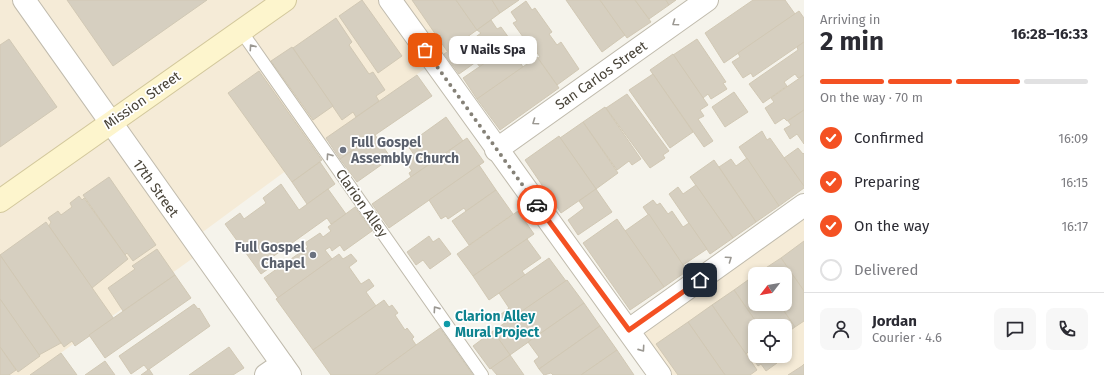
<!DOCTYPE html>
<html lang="en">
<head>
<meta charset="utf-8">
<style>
	body { margin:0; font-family:"Fira Sans",sans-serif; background:#f7f7f7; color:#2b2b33; height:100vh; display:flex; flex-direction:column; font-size:15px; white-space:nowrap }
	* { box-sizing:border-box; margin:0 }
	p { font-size:13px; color:#7c7c81 }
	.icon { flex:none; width:22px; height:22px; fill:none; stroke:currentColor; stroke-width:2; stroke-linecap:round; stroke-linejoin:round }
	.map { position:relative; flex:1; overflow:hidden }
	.details { display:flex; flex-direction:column; background:#fff; width:300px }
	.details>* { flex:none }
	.needle { width:26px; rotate:239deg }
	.controls { position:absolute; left:748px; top:267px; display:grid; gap:8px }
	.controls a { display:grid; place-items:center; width:44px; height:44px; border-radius:8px; background:#fff; box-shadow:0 2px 6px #0003; font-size:20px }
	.pin { position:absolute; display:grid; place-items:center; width:34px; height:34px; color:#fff; margin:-17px; border-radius:8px; box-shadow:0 2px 6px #0006 }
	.courier { position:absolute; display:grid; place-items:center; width:40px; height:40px; margin:-20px; border:3px solid #f45123; border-radius:50%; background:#fff; color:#222; box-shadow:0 1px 5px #0007 }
	.bubble { position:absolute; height:28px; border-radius:8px; background:#fff; box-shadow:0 2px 6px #0003; font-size:13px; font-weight:700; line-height:28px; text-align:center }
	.head em { font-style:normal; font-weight:700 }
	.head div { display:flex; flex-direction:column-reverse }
	.head { display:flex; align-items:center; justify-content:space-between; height:68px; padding:0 16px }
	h1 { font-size:26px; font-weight:700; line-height:30px }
	.bar { display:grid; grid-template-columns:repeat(4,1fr); gap:6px 4px; align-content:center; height:48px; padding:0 16px }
	.bar i { height:5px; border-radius:3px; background:#e1e1e2 }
	.bar .selected { background:#f45123 }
	.bar p { grid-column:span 4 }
	.line { display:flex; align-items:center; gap:10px; padding:0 16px; border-top:1px solid #e1e1e2 }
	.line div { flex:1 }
	.round { display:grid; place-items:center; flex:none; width:42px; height:42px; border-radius:8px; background:#f7f7f7 }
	ol { padding:0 16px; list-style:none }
	li { display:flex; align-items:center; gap:12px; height:44px }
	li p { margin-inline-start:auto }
	li .icon { padding:4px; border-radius:50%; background:#f45123; color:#fff; stroke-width:4 }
	li:last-child { color:#7c7c81 }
	li i { width:22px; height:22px; border:2px solid #e1e1e2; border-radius:50% }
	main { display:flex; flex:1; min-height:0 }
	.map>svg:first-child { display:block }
	.commercial { fill:#f5ebd7; fill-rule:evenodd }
	.building { fill:#d6cfc0; stroke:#d1c8b4 }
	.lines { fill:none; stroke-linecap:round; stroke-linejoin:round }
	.service-casing { stroke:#c0bbad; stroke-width:14 }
	.minor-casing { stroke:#c0bbad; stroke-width:24 }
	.tertiary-casing { stroke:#c0bbad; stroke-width:24 }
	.secondary-casing { stroke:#d3c89c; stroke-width:24 }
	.service { stroke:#fff; stroke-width:12 }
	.minor { stroke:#fff; stroke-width:22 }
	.tertiary { stroke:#fff; stroke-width:22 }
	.secondary { stroke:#fdf5cd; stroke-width:22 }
	.oneway { stroke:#9b9892 }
	.done { stroke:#858177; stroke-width:4; stroke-dasharray:0 7.2 }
	.route { stroke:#f45123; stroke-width:5 }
	.worship-dot { fill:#6b7280; stroke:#fff; stroke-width:1.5 }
	.culture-dot { fill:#0f9aa8; stroke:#fff; stroke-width:1.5 }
	.labels { text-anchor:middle; stroke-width:3.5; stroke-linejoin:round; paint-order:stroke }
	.street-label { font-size:14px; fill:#494439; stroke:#fff }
	.worship-label { font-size:14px; font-weight:bold; fill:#5b616d; stroke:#fff; text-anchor:start }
	.culture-label { font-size:14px; font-weight:bold; fill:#0d838f; stroke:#fff; text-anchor:start }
</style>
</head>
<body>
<main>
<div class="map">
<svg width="804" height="375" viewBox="0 0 804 375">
	<rect width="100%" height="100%" fill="#f5f3eb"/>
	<!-- commercial -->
	<g class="commercial">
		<polygon points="0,0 518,0 200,234 200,253 30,375 0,375"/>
		<path d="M804 205V375H659L629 330ZM755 274H785V304H755ZM755 326H785V356H755Z"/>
	</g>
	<!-- building -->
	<g class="building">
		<polygon points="67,0 207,0 113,66"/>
		<polygon points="362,0 402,56 378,73 339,16"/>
		<polygon points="412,0 456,0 477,30 447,51"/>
		<polygon points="456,0 492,0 500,13 477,30"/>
		<polygon points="492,0 519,0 500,13"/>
		<polygon points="566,0 600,0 625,35 602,52"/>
		<polygon points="600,0 635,0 651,22 627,38"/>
		<polygon points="635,0 666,0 669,5 649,19"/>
		<polygon points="666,0 676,0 669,5"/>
		<polygon points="753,0 785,0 795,14 724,63 705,33"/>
		<polygon points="526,1 532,10 535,8 552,32 549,34 557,45 561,42 579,69 557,85 538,58 540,57 533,47 531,48 513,23 517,21 511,12"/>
		<polygon points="799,11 804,18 804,42 753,77 751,73 743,78 732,62 740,57 738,53"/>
		<polygon points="336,18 352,42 349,45 369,74 373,72 385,90 376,96 379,101 356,117 353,112 342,120 293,48"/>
		<polygon points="491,20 497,29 501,27 509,38 498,46 502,51 480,67 476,62 459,74 444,54 470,36 473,39 481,33 477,30"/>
		<polygon points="9,39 57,107 0,147 0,45"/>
		<polygon points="697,39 726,82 723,83 727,89 711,99 708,94 703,98 673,55"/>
		<polygon points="804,42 804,75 798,78 795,74 784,82 787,86 763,103 749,84 798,50 797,47"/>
		<polygon points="514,43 521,52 516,56 523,67 477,99 463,78"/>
		<polygon points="292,47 333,106 313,120 271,61"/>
		<polygon points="673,54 708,105 700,110 704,116 698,119 713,141 704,147 650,70"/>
		<polygon points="537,57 559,88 500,130 477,99"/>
		<polygon points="259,71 322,160 292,182 228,93"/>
		<polygon points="653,74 693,132 670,148 629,90"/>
		<polygon points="417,75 432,96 340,159 326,138"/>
		<polygon points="804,75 804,110 787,121 784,118 775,124 765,108 774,102 771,98"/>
		<polygon points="734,92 748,112 725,127 712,107"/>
		<polygon points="627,94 669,151 663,155 665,158 650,168 606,108"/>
		<polygon points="605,107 641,159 632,165 629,161 617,170 583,122"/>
		<polygon points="804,110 804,144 797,134 790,139 784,129 791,125 788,121"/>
		<polygon points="446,117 463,141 411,177 409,173 412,171 404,159 413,153 407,145"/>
		<polygon points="583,122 618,173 596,189 560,138"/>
		<polygon points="762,131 767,140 770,138 804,186 804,188 779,206 739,147"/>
		<polygon points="375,135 391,158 357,182 340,159"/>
		<polygon points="559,136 596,189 561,213 525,160"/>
		<polygon points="467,138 484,162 389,228 372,204"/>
		<polygon points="798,148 803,154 804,153 804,186 784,158"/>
		<polygon points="747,158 779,206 756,222 719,167 731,159 736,166"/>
		<polygon points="714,160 756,222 733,238 690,177"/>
		<polygon points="320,162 335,184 307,204 292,182"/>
		<polygon points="479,165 496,190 466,211 464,208 448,219 446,216 441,219 429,200"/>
		<polygon points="109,177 156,245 133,261 127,253 125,255 83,195"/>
		<polygon points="281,184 299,210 328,189 346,214 331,224 327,218 271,258 275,264 261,274 225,224 240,213 244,219 266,203 263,198"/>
		<polygon points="696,185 733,238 710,254 669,194 678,187 683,194"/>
		<polygon points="596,189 612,212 578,235 568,220 584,208 579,201"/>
		<polygon points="496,190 513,214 469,245 452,221"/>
		<polygon points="79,196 82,200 84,198 128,259 92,288 49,226 51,222 48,218 58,211 61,215 72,207 70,203"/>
		<polygon points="653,200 657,205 660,203 668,214 672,211 683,227 689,223 707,249 683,265 643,207"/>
		<polygon points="355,207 372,231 344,251 340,245 332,251 330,247 325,250 332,259 278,298 264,278 308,247 305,243 320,233 323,237 331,231 328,227"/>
		<polygon points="518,211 534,234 473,276 457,254"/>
		<polygon points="649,214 687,271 664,287 625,231"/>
		<polygon points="617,219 664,287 630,310 583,243"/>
		<polygon points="46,222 114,319 75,346 72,341 64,347 0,255"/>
		<polygon points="429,236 433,242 439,238 451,254 430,269 423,260 416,265 407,252"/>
		<polygon points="527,239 541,258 522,271 525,275 489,300 473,276"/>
		<polygon points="804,241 804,291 781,258"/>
		<polygon points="157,249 175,275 123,311 108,288 135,269 132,266"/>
		<polygon points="339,254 343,259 351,254 357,261 349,267 361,284 369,279 374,286 366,292 376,306 313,350 276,299"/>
		<polygon points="0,255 61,343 39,355 0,299"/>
		<polygon points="549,258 566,281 505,323 500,315 509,308 499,293"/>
		<polygon points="781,258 804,291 804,321 795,327 779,304 785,304 785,274 758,273"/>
		<polygon points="175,275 191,298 105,358 89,335"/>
		<polygon points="755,275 755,304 779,304 795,327 788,332 779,319 769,326 766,324 759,326 734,290"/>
		<polygon points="567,280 584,303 510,355 493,331"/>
		<polygon points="734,290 759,326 755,326 755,356 773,356 777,363 766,371 761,364 758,366 748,352 746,354 712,305"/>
		<polygon points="0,299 40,356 18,372 0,347"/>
		<polygon points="384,300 389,307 392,305 398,313 395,315 405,330 407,328 414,337 412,339 416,345 375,375 331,375 313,350"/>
		<polygon points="584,303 600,326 539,369 534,361 539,357 528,342"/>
		<polygon points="194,304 198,309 199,308 210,326 148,370 144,365 131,374 119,356"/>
		<polygon points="712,305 757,370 750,375 725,375 688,322"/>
		<polygon points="688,322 725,375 678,375 656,344"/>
		<polygon points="600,326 617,350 581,375 553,375 551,373 544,375 539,369"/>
		<polygon points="440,328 473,375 375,375 416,345"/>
		<polygon points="493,331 510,355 490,369 473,346"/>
		<polygon points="0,347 16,370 9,375 0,375"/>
		<polygon points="229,347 244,368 233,375 189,375"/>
		<polygon points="617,350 634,375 581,375"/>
		<polygon points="61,353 77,375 30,375"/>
		<polygon points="510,355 524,375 497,375 491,368"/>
		<polygon points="105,361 115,375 85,375"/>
		<polygon points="804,364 804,375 788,375 802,366"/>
		<polygon points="149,369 153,375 141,375 148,370"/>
	</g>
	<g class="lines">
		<!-- service casing -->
		<g class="service-casing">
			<polyline id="service" points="241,31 482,375"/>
		</g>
		<!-- minor casing -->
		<g class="minor-casing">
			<g id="minor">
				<polyline points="390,0 660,375"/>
				<polyline points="496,150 707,0"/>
				<polyline points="629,330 804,205"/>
				<polyline points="266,375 282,364"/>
			</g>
		</g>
		<!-- tertiary casing -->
		<g class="tertiary-casing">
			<polyline id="tertiary" points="24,0 290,375"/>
		</g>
		<!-- secondary casing -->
		<g class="secondary-casing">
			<polyline id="secondary" points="0,201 285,0"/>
		</g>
		<!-- service -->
		<use href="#service" class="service"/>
		<!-- minor -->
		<use href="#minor" class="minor"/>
		<!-- tertiary -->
		<use href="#tertiary" class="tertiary"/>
		<!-- secondary -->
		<use href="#secondary" class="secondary"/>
	</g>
	<!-- one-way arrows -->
	<defs><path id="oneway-chevron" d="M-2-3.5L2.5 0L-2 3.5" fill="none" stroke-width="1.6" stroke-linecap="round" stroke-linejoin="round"/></defs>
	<g class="oneway">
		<use href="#oneway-chevron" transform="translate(675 23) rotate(145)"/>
		<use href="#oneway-chevron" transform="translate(252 47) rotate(-125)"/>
		<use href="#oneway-chevron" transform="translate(535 122) rotate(145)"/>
		<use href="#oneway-chevron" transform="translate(329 156) rotate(-125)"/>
		<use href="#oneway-chevron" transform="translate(729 259) rotate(-35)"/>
		<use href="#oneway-chevron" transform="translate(436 309) rotate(-125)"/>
		<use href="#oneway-chevron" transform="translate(642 349) rotate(55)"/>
	</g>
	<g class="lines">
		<!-- done -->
		<polyline class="done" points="425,50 537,205"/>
		<!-- route -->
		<polyline class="route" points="537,205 629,330 700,280"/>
	</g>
	<!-- markers -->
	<g class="worship-dot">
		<circle cx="343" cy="150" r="4"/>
		<circle cx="313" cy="255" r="4"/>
	</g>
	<circle class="culture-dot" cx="447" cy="324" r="4"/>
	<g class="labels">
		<!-- street labels -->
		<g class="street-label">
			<text transform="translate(601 75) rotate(-35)" y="5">San Carlos Street</text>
			<text transform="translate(142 100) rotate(-35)" y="5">Mission Street</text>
			<text transform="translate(156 188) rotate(54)" y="5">17th Street</text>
			<text transform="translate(362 203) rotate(55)" y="5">Clarion Alley</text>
		</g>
		<!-- worship labels -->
		<g class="worship-label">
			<text x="351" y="147">Full Gospel<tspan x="351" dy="16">Assembly Church</tspan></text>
			<text x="305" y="252" text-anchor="end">Full Gospel<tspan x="305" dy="16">Chapel</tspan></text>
		</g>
		<!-- culture labels -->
		<g class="culture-label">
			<text x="455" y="321">Clarion Alley<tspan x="455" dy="16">Mural Project</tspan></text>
		</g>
	</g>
</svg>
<div class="controls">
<a><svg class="needle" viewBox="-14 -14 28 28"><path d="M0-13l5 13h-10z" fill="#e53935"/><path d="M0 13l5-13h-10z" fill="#7c7c81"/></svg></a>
<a><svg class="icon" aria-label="locate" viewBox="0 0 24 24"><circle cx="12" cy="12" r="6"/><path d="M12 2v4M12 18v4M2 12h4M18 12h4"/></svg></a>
</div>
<div class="pin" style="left:425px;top:50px;background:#ea580c"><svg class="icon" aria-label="bag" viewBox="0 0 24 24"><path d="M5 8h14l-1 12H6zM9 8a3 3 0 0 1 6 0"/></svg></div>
<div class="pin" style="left:700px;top:280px;background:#1f2937"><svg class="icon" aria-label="home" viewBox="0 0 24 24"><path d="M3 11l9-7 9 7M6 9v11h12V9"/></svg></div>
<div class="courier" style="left:537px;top:205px"><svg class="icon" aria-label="car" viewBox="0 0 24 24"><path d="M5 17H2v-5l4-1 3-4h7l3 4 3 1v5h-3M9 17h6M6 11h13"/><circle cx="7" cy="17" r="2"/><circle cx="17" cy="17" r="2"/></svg></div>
<div class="bubble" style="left:449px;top:36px;width:88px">V Nails Spa</div>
</div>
<section class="details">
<div class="head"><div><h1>2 min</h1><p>Arriving in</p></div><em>16:28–16:33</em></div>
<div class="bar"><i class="selected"></i><i class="selected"></i><i class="selected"></i><i></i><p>On the way · 70 m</p></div>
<ol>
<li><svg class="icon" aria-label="check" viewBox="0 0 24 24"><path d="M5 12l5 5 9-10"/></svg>Confirmed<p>16:09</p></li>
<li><svg class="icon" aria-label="check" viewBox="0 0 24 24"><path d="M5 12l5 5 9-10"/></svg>Preparing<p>16:15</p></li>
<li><svg class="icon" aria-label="check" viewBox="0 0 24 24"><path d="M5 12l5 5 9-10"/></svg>On the way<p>16:17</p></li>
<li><i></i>Delivered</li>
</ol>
<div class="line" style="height:72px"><a class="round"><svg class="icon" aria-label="person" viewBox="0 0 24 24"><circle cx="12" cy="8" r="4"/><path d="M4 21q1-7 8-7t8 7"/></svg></a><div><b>Jordan</b><p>Courier · 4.6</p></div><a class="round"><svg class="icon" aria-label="chat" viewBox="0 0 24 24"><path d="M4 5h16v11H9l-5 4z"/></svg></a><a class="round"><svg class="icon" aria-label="phone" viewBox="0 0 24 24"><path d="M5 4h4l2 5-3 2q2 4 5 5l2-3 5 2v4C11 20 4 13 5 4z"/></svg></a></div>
</section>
</main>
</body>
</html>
